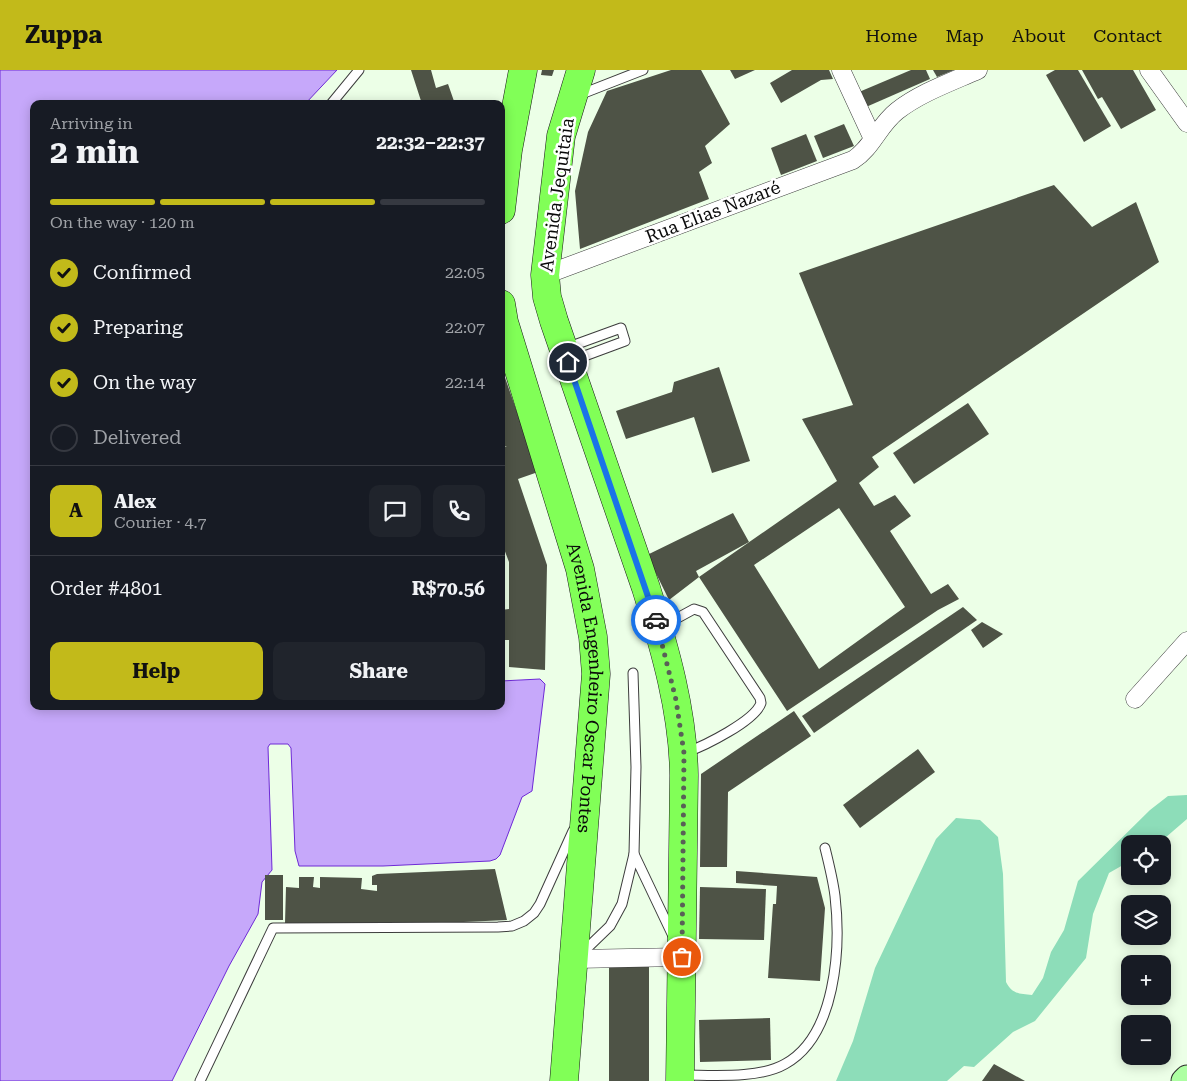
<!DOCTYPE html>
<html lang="en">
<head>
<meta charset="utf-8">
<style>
	body { margin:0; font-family:"Roboto Serif",serif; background:#20242c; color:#f1f3f6; height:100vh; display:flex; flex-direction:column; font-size:19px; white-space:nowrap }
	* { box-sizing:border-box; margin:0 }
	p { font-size:16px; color:#9ea1a6 }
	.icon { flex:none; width:28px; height:28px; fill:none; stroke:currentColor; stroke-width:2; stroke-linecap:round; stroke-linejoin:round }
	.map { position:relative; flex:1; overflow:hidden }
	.side { position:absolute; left:30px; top:30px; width:475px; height:610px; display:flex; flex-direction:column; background:#171b24; border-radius:10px; box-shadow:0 2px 12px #0003 }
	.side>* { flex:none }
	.controls { position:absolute; left:1121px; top:765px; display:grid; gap:10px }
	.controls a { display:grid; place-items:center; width:50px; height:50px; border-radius:10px; background:#171b24; box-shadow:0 2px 12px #0003; font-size:25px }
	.pin { position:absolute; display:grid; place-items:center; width:42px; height:42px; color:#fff; margin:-21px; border:2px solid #fff; border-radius:50%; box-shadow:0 1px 5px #0007 }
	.courier { position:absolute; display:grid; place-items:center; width:50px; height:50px; margin:-25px; border:4px solid #1a73e8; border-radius:50%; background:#fff; color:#222; box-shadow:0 1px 6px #0007 }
	.overview em { font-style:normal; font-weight:700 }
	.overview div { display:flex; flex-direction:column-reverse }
	.overview { display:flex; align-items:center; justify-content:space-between; height:85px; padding:0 20px }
	h1 { font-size:32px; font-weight:700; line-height:38px }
	.bar { display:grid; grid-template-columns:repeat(4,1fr); gap:8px 5px; align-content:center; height:60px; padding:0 20px }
	.bar i { height:6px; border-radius:4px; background:#363941 }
	.bar .current { background:#c2ba1a }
	.bar p { grid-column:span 4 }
	.line { display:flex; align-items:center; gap:12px; padding:0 20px; border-top:1px solid #363941 }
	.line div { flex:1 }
	.round { display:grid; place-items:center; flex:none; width:52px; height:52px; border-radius:10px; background:#20242c }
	ol { padding:0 20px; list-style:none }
	li { display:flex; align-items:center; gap:15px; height:55px }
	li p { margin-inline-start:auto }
	li .icon { padding:5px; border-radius:50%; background:#c2ba1a; color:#111; stroke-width:4 }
	li:last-child { color:#9ea1a6 }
	li i { width:28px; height:28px; border:2px solid #363941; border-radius:50% }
	.cta { display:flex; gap:10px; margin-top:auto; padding:10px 20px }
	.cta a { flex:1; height:58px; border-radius:10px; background:#c2ba1a; color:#111; font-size:20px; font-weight:700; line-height:58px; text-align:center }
	.cta a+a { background:#20242c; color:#f1f3f6 }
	header { display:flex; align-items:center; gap:30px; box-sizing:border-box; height:70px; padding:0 25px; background:#c2ba1a; color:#111 }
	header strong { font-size:24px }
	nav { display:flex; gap:28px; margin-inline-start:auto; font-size:18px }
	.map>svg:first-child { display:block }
	.forest { fill:#8dddb9 }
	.water { fill:#c6a8fa; stroke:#6e2ad6 }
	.building { fill:#4e5346; fill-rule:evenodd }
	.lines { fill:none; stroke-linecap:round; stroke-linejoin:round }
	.lane-casing { stroke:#3d3d3d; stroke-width:11 }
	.street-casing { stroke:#3d3d3d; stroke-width:19 }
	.secondary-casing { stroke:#2c2c2c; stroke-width:27 }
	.primary-casing { stroke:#1b1b1b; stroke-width:29 }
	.lane { stroke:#fff; stroke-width:9 }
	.street { stroke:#fff; stroke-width:18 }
	.secondary { stroke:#adffa2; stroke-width:25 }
	.primary { stroke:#81ff57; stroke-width:28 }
	.done { stroke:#596057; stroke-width:5; stroke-dasharray:0 9 }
	.route { stroke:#1a73e8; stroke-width:6 }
	.labels { text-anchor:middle; stroke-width:5; stroke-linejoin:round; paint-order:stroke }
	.street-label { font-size:18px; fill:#0a0a0a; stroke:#fff }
</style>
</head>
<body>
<header>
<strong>Zuppa</strong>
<nav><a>Home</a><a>Map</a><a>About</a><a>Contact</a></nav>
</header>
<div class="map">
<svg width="1187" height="1011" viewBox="0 0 1187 1011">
	<rect width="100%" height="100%" fill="#ecffe7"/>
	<!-- forest -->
	<path class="forest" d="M1187 725V749L1158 774H1130V791L1109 803 1093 844 1086 888 1035 951 1013 962 974 997 964 996 947 1011H836L853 971 875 898 936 769 956 748 980 750 998 767 1003 804 1006 912C1012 924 1020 924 1032 925L1043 908 1051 882 1064 860 1078 811 1150 740 1168 726Z"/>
	<!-- water -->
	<polygon class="water" points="0,0 337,0 305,34 34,34 34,636 501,636 501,611 540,609 545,614 532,721 522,727 500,785 496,789 490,791 383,796 299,796 295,781 291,678 288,674 270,674 268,677 272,800 262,812 258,844 229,896 172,1011 0,1011"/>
	<!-- building -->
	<g class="building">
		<polygon points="411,0 431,0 436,18 448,14 455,34 422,34"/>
		<polygon points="542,0 554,0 552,6 541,5"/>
		<polygon points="671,0 701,0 730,54 705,76 712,93 699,102 709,129 580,179 575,121 588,62 607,21"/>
		<polygon points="730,0 755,0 735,9"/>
		<polygon points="792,0 829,0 833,9 821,10 781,33 770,13"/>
		<polygon points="911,0 926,0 930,9 866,37 859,22"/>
		<polygon points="933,0 954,0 937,7"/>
		<polygon points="1055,0 1078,0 1111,56 1084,72 1046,5"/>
		<polygon points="1082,0 1133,0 1156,40 1121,59 1102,27 1098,29"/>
		<polygon points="844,54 854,76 823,88 814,66"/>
		<polygon points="806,64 817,91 781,105 771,78"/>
		<path d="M1054 115 1092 157 1136 132 1159 192 872 387 879 397 859 413 874 436 895 425 911 446 890 461 931 524 948 514 959 529 938 540 787 641 699 507 837 411 802 349 853 335 799 203ZM839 438 905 537 819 599 754 495Z"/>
		<polygon points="719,297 750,391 712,403 694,347 626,369 616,341 672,322 674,312"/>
		<polygon points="502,299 538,402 518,409 547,495 545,600 509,597 509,570 501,570 501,540 509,539 509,492 501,471 501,378 507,376 501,376"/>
		<polygon points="968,333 989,364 914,414 893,383"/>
		<polygon points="733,443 749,472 696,501 699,507 669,530 647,485"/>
		<polygon points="963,537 977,550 814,663 802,646"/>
		<polygon points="982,552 1003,564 983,578 971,560"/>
		<polygon points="794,641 811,666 728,722 727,797 700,797 701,704"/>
		<polygon points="918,679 935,702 860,758 843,735"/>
		<polygon points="495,799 507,850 377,856 367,853 367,855 285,853 286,817 299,818 299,807 314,807 313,817 320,818 320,807 362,808 361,819 377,821 377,815 372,815 372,806 377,804"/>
		<polygon points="736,801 817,807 825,838 820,911 768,908 773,834 776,834 777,816 736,813"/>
		<rect x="265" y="805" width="18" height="45"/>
		<polygon points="700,817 766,819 764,870 699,869"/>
		<rect x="609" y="892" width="40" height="119"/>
		<polygon points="770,948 771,990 700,992 699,950"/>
		<polygon points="994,994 1025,1011 982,1011"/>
	</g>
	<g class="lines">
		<!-- lane casing -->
		<g class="lane-casing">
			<g id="lane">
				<polyline points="579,25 643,0"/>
				<polyline points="331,34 359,0"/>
				<polyline points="566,278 621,258 625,271 571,291"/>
				<path d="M661 557 694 539 703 542 760 628 761 633C755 651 704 676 687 682"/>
				<polyline points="633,603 636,697 634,784"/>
				<polyline points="581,884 610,856 622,834 634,784 673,866"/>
				<path d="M683 1005C712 1005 759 1009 785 994 836 966 841 878 835 826 833 810 829 794 825 778"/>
				<polyline points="200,1011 273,858 498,857 512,856 524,851 534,843 540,834 573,761"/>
			</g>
		</g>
		<!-- street casing -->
		<g class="street-casing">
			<g id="street">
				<polyline points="841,0 873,69"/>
				<polyline points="1149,0 1187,53"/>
				<path d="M545 205 853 90C872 78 879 55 897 41 920 23 951 12 978 0"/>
				<polyline points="1135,629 1187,571"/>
				<polyline points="575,889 682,887"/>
			</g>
		</g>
		<!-- secondary casing -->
		<g class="secondary-casing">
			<polyline id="secondary" points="1184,1011 1187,1008"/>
		</g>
		<!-- primary casing -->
		<g class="primary-casing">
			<g id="primary">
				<path d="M581 0 561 66 545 205 547 227 554 251 646 518C665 579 683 641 684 705L680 1011"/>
				<polyline points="501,140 508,80 523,0"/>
				<path id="s1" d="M501 234 504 252 580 499 593 567 596 604 564 1011"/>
			</g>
		</g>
		<!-- lane -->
		<use href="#lane" class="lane"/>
		<!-- street -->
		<use href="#street" class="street"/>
		<!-- secondary -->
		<use href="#secondary" class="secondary"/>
		<!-- primary -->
		<use href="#primary" class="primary"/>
	</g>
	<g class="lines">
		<!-- done -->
		<polyline class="done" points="656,550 676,630 684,683 682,887"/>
		<!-- route -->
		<polyline class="route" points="568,292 656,550"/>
	</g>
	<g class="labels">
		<!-- street labels -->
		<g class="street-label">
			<text transform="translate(557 125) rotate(-82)" y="6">Avenida Jequitaia</text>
			<text transform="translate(713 142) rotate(-21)" y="6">Rua Elias Nazaré</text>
			<text dy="6" stroke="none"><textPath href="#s1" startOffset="396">Avenida Engenheiro Oscar Pontes</textPath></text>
		</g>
	</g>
</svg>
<div class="controls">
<a><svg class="icon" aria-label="locate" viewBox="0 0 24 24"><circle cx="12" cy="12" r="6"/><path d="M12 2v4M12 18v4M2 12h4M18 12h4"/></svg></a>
<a><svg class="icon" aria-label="layers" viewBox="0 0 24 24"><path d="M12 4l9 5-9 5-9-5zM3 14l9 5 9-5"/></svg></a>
<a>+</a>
<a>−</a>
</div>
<div class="pin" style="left:682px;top:887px;background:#ea580c"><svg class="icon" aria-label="bag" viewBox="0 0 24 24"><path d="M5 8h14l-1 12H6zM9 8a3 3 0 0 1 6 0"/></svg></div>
<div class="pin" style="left:568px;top:292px;background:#1f2937"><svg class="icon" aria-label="home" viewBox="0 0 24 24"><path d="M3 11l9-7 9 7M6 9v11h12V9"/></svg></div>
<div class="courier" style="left:656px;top:550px"><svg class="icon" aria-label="car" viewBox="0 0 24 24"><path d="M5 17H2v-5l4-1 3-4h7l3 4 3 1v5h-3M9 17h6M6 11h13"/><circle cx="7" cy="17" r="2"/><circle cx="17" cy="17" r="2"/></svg></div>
<section class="side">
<div class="overview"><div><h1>2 min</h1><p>Arriving in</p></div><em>22:32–22:37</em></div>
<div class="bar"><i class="current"></i><i class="current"></i><i class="current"></i><i></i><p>On the way · 120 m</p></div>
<ol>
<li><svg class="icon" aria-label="check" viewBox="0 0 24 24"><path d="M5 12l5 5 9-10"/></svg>Confirmed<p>22:05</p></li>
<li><svg class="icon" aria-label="check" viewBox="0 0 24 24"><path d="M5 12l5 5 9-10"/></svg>Preparing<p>22:07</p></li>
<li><svg class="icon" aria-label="check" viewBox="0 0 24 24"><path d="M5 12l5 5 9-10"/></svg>On the way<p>22:14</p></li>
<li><i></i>Delivered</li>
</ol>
<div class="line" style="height:90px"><b class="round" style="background:#c2ba1a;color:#111">A</b><div><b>Alex</b><p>Courier · 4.7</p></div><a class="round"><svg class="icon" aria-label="chat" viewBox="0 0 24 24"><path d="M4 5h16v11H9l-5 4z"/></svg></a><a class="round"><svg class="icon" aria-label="phone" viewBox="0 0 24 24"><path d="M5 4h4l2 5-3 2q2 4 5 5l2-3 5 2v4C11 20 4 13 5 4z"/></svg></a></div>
<div class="line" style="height:65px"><div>Order #4801</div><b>R$70.56</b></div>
<div class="cta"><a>Help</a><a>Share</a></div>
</section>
</div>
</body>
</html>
